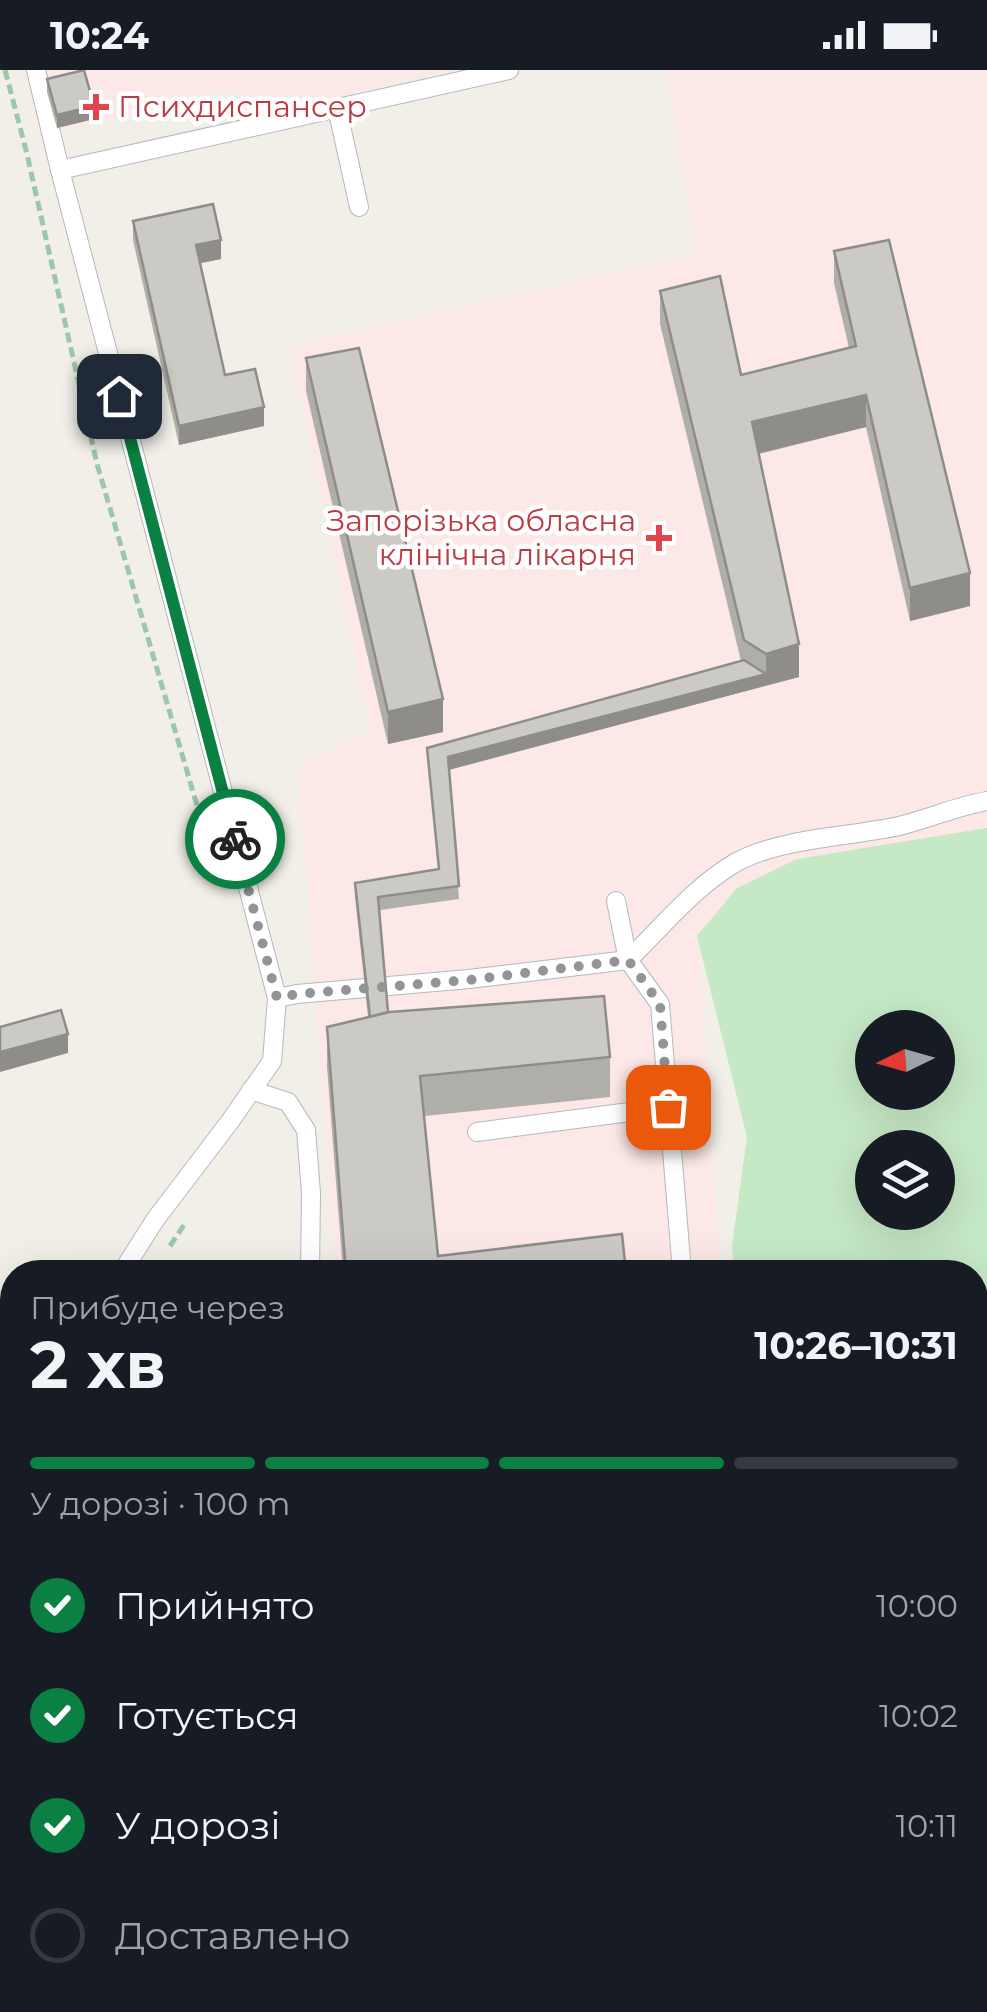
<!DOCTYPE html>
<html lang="uk">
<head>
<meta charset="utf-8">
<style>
	body { margin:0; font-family:Montserrat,sans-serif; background:#242831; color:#f1f3f6; height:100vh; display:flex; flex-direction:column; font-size:38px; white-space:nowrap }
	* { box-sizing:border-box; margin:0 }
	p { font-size:32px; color:#9ea1a6 }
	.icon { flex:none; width:55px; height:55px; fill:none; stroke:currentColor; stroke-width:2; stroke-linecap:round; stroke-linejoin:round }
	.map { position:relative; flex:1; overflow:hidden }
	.drawer { position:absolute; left:0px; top:1190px; width:988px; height:752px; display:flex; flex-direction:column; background:#171b24; border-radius:40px 40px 0 0; box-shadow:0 10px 40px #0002 }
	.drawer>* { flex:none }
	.needle { width:65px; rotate:265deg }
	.controls { position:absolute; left:855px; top:940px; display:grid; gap:20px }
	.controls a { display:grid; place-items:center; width:100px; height:100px; border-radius:50%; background:#171b24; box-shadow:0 10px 40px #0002; font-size:50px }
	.pin { position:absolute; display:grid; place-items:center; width:85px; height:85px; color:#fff; margin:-42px; border-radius:20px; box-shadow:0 5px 15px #0006 }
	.courier { position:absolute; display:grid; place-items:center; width:100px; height:100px; margin:-50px; border:8px solid #0b8043; border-radius:50%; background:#fff; color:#222; box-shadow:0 2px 12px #0007 }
	.headline em { font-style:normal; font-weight:700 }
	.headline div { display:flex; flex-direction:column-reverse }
	.headline { display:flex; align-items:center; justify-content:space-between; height:170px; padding:0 30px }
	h1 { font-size:65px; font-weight:700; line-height:75px }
	.bar { display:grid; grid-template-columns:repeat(4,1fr); gap:15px 10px; align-content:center; height:120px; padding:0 30px }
	.bar i { height:12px; border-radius:8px; background:#363941 }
	.bar .selected { background:#0b8043 }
	.bar p { grid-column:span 4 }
	ol { padding:0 30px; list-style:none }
	li { display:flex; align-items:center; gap:30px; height:110px }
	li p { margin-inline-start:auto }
	li .icon { padding:10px; border-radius:50%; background:#0b8043; color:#fff; stroke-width:4 }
	li:last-child { color:#9ea1a6 }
	li i { width:55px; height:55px; border:5px solid #363941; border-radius:50% }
	.status { display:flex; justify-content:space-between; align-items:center; height:70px; padding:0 50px; background:#171b24; direction:ltr }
	.status svg { height:28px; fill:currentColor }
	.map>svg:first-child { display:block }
	.medical { fill:#fce8e6 }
	.green { fill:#c5e8c5; fill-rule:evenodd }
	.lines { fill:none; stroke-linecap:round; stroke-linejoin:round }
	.service-casing { stroke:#b5b8bc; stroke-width:20 }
	.path { stroke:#9cc7a9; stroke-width:5; stroke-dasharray:10 5; stroke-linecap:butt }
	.service { stroke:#fff; stroke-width:18 }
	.wall { fill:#afaea9 }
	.shaded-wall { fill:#8f8d8a }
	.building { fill:#cccac5; stroke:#8f8d8a; stroke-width:2.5 }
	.done { stroke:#929495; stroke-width:10; stroke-dasharray:0 18 }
	.route { stroke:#0b8043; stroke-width:12 }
	.health-dot { fill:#e0444e; stroke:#fff; stroke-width:4 }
	.labels { text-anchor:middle; stroke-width:9; stroke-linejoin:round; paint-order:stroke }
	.health-label { font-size:30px; fill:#be3a42; stroke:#fff; text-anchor:start }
</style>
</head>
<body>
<div class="status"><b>10:24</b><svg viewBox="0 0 49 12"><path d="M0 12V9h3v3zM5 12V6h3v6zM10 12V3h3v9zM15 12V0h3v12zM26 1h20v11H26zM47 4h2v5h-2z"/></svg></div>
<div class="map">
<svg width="987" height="1942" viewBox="0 0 987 1942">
	<rect width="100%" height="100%" fill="#f1efe8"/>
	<!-- medical -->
	<g class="medical">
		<polygon points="24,0 451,0 240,51 230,20 40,66"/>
		<polygon points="667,0 987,0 987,792 700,885 721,1202 336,1202 298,696 370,660 290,276 697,184"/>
		<polygon points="84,1930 419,1930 297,1942 85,1942"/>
		<polygon points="435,1930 769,1930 770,1942 436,1942"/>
	</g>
	<!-- green -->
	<g class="green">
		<path d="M987 758V1942H781L780 1930H975V1202H734L732 1176 747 1067 697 866 737 818 797 789ZM872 958H938V1022H872ZM872 1078H938V1142H872Z"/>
		<polygon points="0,1667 12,1824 12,1930 21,1930 22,1942 0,1942"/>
	</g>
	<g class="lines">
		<!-- service casing -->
		<g class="service-casing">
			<g id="service">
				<polyline points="36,0 60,100 277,928"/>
				<polyline points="337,38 359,137"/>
				<polyline points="60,100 509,0"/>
				<polyline points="616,831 628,890"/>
				<path d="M628 890C662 857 694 817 735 793 779 768 849 767 899 756 929 749 956 736 987 731"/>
				<polyline points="251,1020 288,1032 306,1060 311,1123 310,1202"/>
				<polyline points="477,1062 668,1037"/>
				<polyline points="122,1202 155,1150 231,1050 272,991 277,928 297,924 469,909 628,890 660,934 682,1202"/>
				<polyline points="0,1319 12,1316"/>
				<polyline points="0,1517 12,1670"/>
				<polyline points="34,1930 35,1942"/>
				<polyline points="363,1930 364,1942"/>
				<polyline points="485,1930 489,1942"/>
				<polyline points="733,1930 734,1942"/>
			</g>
		</g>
		<!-- path -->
		<g class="path">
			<polyline points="5,0 26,80 97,394 220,814"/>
			<polyline points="170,1176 186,1152"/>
			<polyline points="11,1358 12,1380"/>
			<polyline points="975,1436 987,1435"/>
		</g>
		<!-- service -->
		<use href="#service" class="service"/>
	</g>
	<!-- wall -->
	<g class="wall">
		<polygon points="47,9 94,49 57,58 47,22"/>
		<polygon points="133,151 221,189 200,193 225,305 264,356 179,375 133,170"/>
		<polygon points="834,181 970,536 910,551 866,357 759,384 799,607 449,700 459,829 380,840 388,942 610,987 610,1027 424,1046 438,1186 626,1202 343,1202 327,997 327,957 368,947 355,826 355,813 438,800 427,678 741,591 660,254 660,221 741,305 849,278 834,213"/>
		<polygon points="306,288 443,662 388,674 306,321"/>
		<polygon points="90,1930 281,1930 281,1933 193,1942 92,1942"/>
	</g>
	<!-- shaded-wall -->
	<g class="shaded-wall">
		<polygon points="94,36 94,49 57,58 57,45"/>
		<polygon points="221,170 221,189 196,194 196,175"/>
		<polygon points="866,325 866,357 752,385 752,352"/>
		<polygon points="264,337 264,356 179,375 179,356"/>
		<polygon points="970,503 970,536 910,551 910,518"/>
		<polygon points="799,574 799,607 448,700 448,687 766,604 766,584"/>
		<polygon points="443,629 443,662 388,674 388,642"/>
		<polygon points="68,964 68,983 0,1002 0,982"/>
	</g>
	<!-- building -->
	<g class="building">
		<polygon points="84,0 94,36 57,45 47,9"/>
		<polygon points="213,134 221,170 196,175 225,305 255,299 264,337 179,356 133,151"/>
		<polygon points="889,170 970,503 910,518 866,325 752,352 799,574 766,584 744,570 660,221 720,206 741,305 856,276 834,181"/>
		<polygon points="359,278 443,629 388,642 306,288"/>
		<polygon points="744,590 766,604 448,687 459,816 378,827 388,942 370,947 355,813 439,799 427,678"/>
		<polygon points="604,926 610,987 420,1006 438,1186 622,1164 626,1202 346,1202 327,957 390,942"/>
		<polygon points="61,940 68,964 0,982 0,957"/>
		<polygon points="92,1930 127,1930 93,1934"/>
	</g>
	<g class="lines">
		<!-- done -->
		<polyline class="done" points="235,769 277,928 297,924 469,910 628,890 660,934 668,1037"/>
		<!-- route -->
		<polyline class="route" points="119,326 235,769"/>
	</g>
	<!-- markers -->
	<g class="health-dot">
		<path d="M91 22h10v10h10v10h-10v10h-10v-10h-10v-10h10z"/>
		<path d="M654 453h10v10h10v10h-10v10h-10v-10h-10v-10h10z"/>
	</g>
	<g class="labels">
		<!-- health labels -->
		<g class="health-label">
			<text x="118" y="47">Психдиспансер</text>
			<text x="636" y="461" text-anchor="end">Запорізька обласна<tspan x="636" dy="34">клінічна лікарня</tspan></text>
		</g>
	</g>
</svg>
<div class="controls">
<a><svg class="needle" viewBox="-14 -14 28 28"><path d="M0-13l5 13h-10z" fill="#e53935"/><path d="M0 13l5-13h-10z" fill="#9ea1a6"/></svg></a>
<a><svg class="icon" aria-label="layers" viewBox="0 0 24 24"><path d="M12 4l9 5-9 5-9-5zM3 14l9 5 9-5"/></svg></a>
</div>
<div class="pin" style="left:668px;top:1037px;background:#ea580c"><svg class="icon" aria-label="bag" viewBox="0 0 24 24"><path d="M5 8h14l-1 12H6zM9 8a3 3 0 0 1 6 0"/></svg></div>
<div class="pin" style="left:119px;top:326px;background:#1f2937"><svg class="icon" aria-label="home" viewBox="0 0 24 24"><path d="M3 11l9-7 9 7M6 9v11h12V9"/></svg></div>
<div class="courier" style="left:235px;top:769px"><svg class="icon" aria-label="bike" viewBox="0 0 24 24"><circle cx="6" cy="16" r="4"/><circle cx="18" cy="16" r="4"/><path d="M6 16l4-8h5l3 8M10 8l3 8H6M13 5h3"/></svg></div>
<section class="drawer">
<div class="headline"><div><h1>2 хв</h1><p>Прибуде через</p></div><em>10:26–10:31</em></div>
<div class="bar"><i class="selected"></i><i class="selected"></i><i class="selected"></i><i></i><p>У дорозі · 100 m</p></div>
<ol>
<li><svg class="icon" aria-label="check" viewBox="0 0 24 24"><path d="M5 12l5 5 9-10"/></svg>Прийнято<p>10:00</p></li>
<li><svg class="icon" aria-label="check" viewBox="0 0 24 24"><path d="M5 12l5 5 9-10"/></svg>Готується<p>10:02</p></li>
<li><svg class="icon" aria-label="check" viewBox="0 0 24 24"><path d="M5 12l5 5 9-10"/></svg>У дорозі<p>10:11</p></li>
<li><i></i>Доставлено</li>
</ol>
</section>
</div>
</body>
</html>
